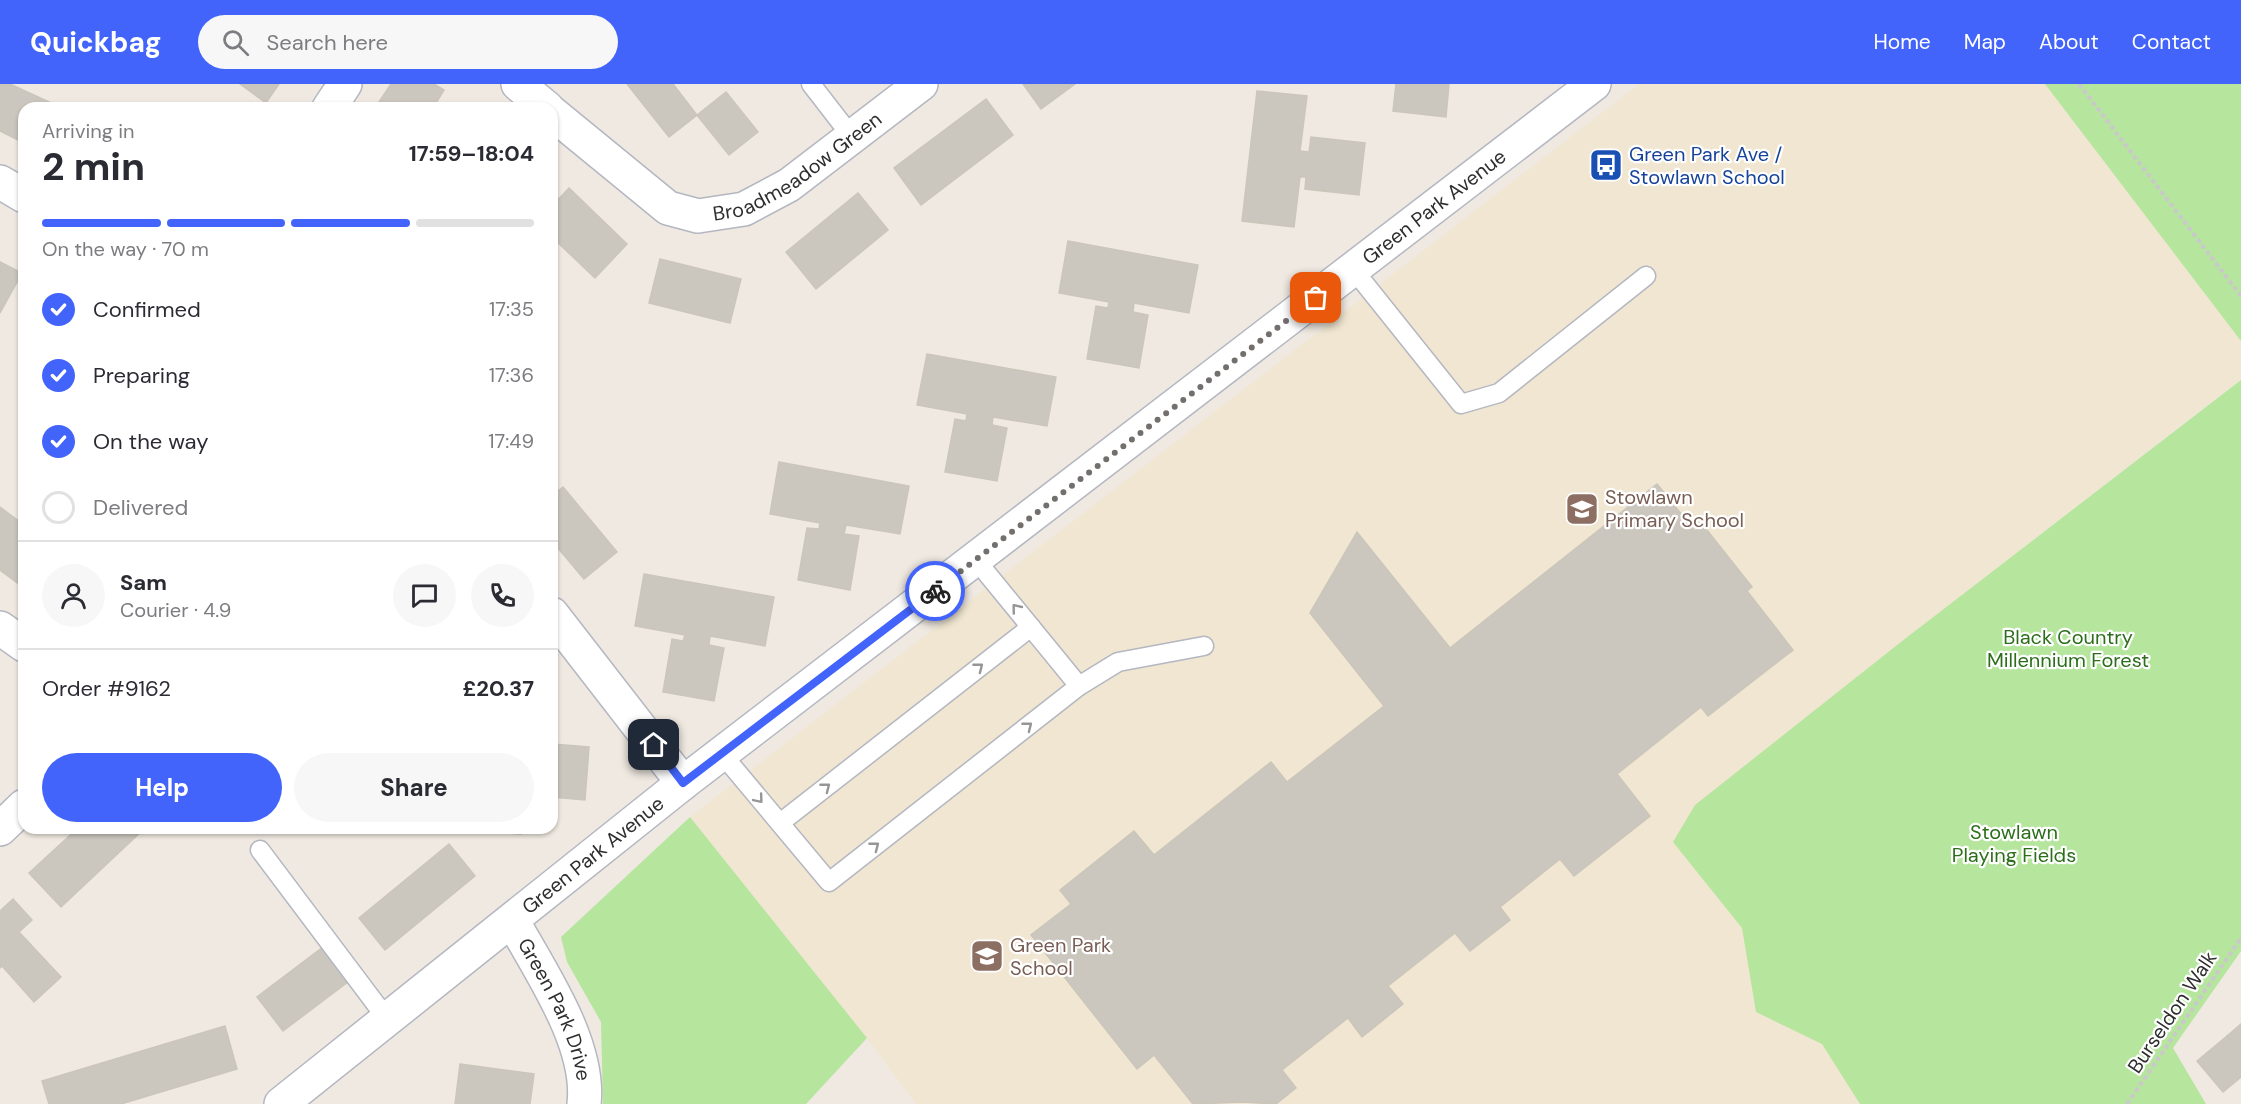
<!DOCTYPE html>
<html lang="en">
<head>
<meta charset="utf-8">
<style>
	body { margin:0; font-family:"DM Sans",sans-serif; background:#f7f7f7; color:#2b2b33; height:100vh; display:flex; flex-direction:column; font-size:22px; white-space:nowrap }
	* { box-sizing:border-box; margin:0 }
	p { font-size:20px; color:#7c7c81 }
	.icon { flex:none; width:33px; height:33px; fill:none; stroke:currentColor; stroke-width:2; stroke-linecap:round; stroke-linejoin:round }
	.map { position:relative; flex:1; overflow:hidden }
	.side { position:absolute; left:18px; top:18px; width:540px; height:732px; display:flex; flex-direction:column; background:#fff; border-radius:18px; box-shadow:0 2px 4px #0004 }
	.side>* { flex:none }
	.pin { position:absolute; display:grid; place-items:center; width:51px; height:51px; color:#fff; margin:-26px; border-radius:12px; box-shadow:0 3px 9px #0006 }
	.courier { position:absolute; display:grid; place-items:center; width:60px; height:60px; margin:-30px; border:4px solid #4264fb; border-radius:50%; background:#fff; color:#222; box-shadow:0 2px 8px #0007 }
	.summary em { font-style:normal; font-weight:700 }
	.summary div { display:flex; flex-direction:column-reverse }
	.summary { display:flex; align-items:center; justify-content:space-between; height:102px; padding:0 24px }
	h1 { font-size:39px; font-weight:700; line-height:45px }
	.bar { display:grid; grid-template-columns:repeat(4,1fr); gap:9px 6px; align-content:center; height:72px; padding:0 24px }
	.bar i { height:8px; border-radius:4px; background:#e1e1e2 }
	.bar .on { background:#4264fb }
	.bar p { grid-column:span 4 }
	.line { display:flex; align-items:center; gap:15px; padding:0 24px; border-top:2px solid #e1e1e2 }
	.line div { flex:1 }
	.round { display:grid; place-items:center; flex:none; width:63px; height:63px; border-radius:32px; background:#f7f7f7 }
	ol { padding:0 24px; list-style:none }
	li { display:flex; align-items:center; gap:18px; height:66px }
	li p { margin-inline-start:auto }
	li .icon { padding:6px; border-radius:50%; background:#4264fb; color:#fff; stroke-width:4 }
	li:last-child { color:#7c7c81 }
	li i { width:33px; height:33px; border:3px solid #e1e1e2; border-radius:50% }
	.button { display:flex; gap:12px; margin-top:auto; padding:12px 24px }
	.button a { flex:1; height:69px; border-radius:36px; background:#4264fb; color:#fff; font-size:24px; font-weight:700; line-height:69px; text-align:center }
	.button a+a { background:#f7f7f7; color:#2b2b33 }
	header { display:flex; align-items:center; gap:36px; box-sizing:border-box; height:84px; padding:0 30px; background:#4264fb; color:#fff }
	header strong { font-size:28px }
	nav { display:flex; gap:33px; margin-inline-start:auto; font-size:21px }
	.search { width:420px; height:54px; background:#f7f7f7; display:flex; align-items:center; gap:15px; box-sizing:border-box; padding:0 21px; border-radius:33px; color:#7c7c81; font-size:22px }
	.map>svg:first-child { display:block }
	.education { fill:#f0e6d1 }
	.green { fill:#b6e59e }
	.building { fill:#cbc7bf; stroke:#cbc5ba; stroke-width:1.5 }
	.lines { fill:none; stroke-linecap:round; stroke-linejoin:round }
	.service-casing { stroke:#b4b7c1; stroke-width:21 }
	.minor-casing { stroke:#b4b7c1; stroke-width:36 }
	.path { stroke:#c9c9c9; stroke-width:4; stroke-dasharray:4.5 3; stroke-linecap:butt }
	.service { stroke:#fff; stroke-width:18 }
	.minor { stroke:#fff; stroke-width:33 }
	.oneway { stroke:#969696 }
	.done { stroke:#726f6d; stroke-width:6; stroke-dasharray:0 10.8 }
	.route { stroke:#4264fb; stroke-width:8 }
	.labels { text-anchor:middle; stroke-width:4.5; stroke-linejoin:round; paint-order:stroke }
	.transit-label { font-size:20px; fill:#164399; stroke:#fff; text-anchor:start }
	.street-label { font-size:20px; fill:#2e2e2e; stroke:#fff }
	.education-label { font-size:20px; fill:#785e54; stroke:#fff; text-anchor:start }
	.park-label { font-size:20px; fill:#2c6e1b; stroke:#fff }
</style>
</head>
<body>
<header>
<strong>Quickbag</strong>
<div class="search"><svg class="icon" aria-label="search" viewBox="0 0 24 24"><circle cx="10" cy="10" r="6"/><path d="M15 15l6 6"/></svg>Search here</div>
<nav><a>Home</a><a>Map</a><a>About</a><a>Contact</a></nav>
</header>
<div class="map">
<svg width="2241" height="1020" viewBox="0 0 2241 1020">
	<rect width="100%" height="100%" fill="#efe9e1"/>
	<!-- education -->
	<polygon class="education" points="1639,0 2045,0 2241,257 2241,295 1906,554 1695,721 1931,1020 916,1020 867,954 690,733"/>
	<!-- green -->
	<g class="green">
		<polygon points="2045,0 2241,0 2241,257"/>
		<polygon points="2241,296 2241,867 2173,964 2206,1020 1860,1020 1822,960 1756,928 1742,844 1673,758 1695,721 1906,554"/>
		<polygon points="690,733 867,954 806,1020 603,1020 601,938 567,878 561,853"/>
	</g>
	<!-- building -->
	<g class="building">
		<polygon points="0,0 10,0 62,24 24,24 24,59 0,47"/>
		<polygon points="240,0 279,0 266,19"/>
		<polygon points="391,0 434,0 444,6 433,24 375,24"/>
		<polygon points="627,0 673,0 697,31 669,53"/>
		<polygon points="1023,0 1075,0 1041,25"/>
		<polygon points="1396,0 1449,0 1446,33 1393,27"/>
		<polygon points="1257,7 1307,12 1300,67 1309,68 1311,53 1365,59 1359,111 1305,105 1306,93 1300,93 1294,143 1242,137"/>
		<polygon points="726,8 758,48 729,71 697,31"/>
		<polygon points="986,15 1013,51 921,121 894,84"/>
		<polygon points="569,104 627,160 595,194 552,153 552,122"/>
		<polygon points="858,109 888,146 816,205 786,168"/>
		<polygon points="1068,157 1198,181 1189,229 1134,219 1133,228 1148,231 1139,284 1087,275 1096,222 1108,224 1109,218 1059,209"/>
		<polygon points="660,175 741,195 730,239 649,219"/>
		<polygon points="0,178 22,189 0,229"/>
		<polygon points="927,270 1056,293 1047,342 993,333 992,341 1007,344 997,397 945,388 955,335 966,337 967,330 917,321"/>
		<polygon points="779,378 909,402 900,450 846,441 844,450 859,452 850,506 798,496 807,444 819,445 820,439 770,430"/>
		<polygon points="1657,400 1695,447 1703,441 1752,503 1747,507 1793,566 1708,632 1701,623 1617,690 1650,732 1574,792 1560,775 1500,823 1510,836 1470,867 1455,849 1388,902 1403,920 1362,953 1348,934 1282,986 1296,1004 1276,1020 1242,1018 1193,1020 1154,971 1137,985 1031,851 1071,820 1060,806 1134,747 1154,771 1271,678 1287,698 1384,622 1310,529 1357,448 1450,564"/>
		<polygon points="563,403 617,468 584,495 552,457 552,412"/>
		<polygon points="0,423 24,441 24,504 0,486"/>
		<polygon points="644,490 774,513 765,562 710,552 709,561 724,564 714,617 663,608 672,555 683,557 685,551 635,542"/>
		<polygon points="552,660 589,663 585,716 552,713"/>
		<polygon points="78,744 145,744 61,823 29,789"/>
		<polygon points="469,744 522,744 521,750 469,746"/>
		<polygon points="449,760 475,792 385,866 359,834"/>
		<polygon points="13,815 32,836 19,848 61,893 34,918 2,882 0,884 0,827"/>
		<polygon points="323,863 349,897 283,947 257,913"/>
		<polygon points="2241,940 2241,969 2227,952"/>
		<polygon points="225,942 237,985 121,1020 49,1020 42,997"/>
		<polygon points="2227,952 2241,969 2241,993 2223,1008 2197,977"/>
		<polygon points="460,980 534,990 530,1020 455,1020"/>
	</g>
	<g class="lines">
		<!-- service casing -->
		<g class="service-casing">
			<g id="service">
				<polyline points="811,0 852,53"/>
				<polyline points="1353,185 1461,320 1499,309 1646,192"/>
				<polyline points="976,476 1079,602"/>
				<polyline points="722,670 829,798 1079,602 1118,578 1204,562"/>
				<polyline points="780,739 1031,543"/>
				<polyline points="260,766 387,935"/>
			</g>
		</g>
		<!-- minor casing -->
		<g class="minor-casing">
			<g id="minor">
				<polyline points="518,0 547,24"/>
				<polyline points="329,24 345,0"/>
				<path id="s1" d="M552 29 668 124 698 132 744 125 789 101 921 0"/>
				<polyline points="0,98 24,112"/>
				<polyline points="552,530 683,699"/>
				<polyline points="0,544 24,561"/>
				<polyline points="0,745 24,722"/>
				<path id="s2" d="M512 836C540 887 591 960 584 1020"/>
				<path id="s3" d="M281 1020 683 699 1594 0"/>
			</g>
		</g>
		<!-- path -->
		<g class="path">
			<polyline points="2079,0 2241,212"/>
			<polyline points="2127,1020 2241,854"/>
		</g>
		<!-- service -->
		<use href="#service" class="service"/>
		<!-- minor -->
		<use href="#minor" class="minor"/>
	</g>
	<!-- one-way arrows -->
	<defs><path id="oneway-chevron" d="M-2-3.5L2.5 0L-2 3.5" fill="none" stroke-width="1.6" stroke-linecap="round" stroke-linejoin="round" transform="scale(1.5)"/></defs>
	<g class="oneway">
		<use href="#oneway-chevron" transform="translate(1016 524) rotate(-129)"/>
		<use href="#oneway-chevron" transform="translate(979 583) rotate(-38)"/>
		<use href="#oneway-chevron" transform="translate(1028 642) rotate(-38)"/>
		<use href="#oneway-chevron" transform="translate(826 703) rotate(-38)"/>
		<use href="#oneway-chevron" transform="translate(759 715) rotate(50)"/>
		<use href="#oneway-chevron" transform="translate(875 762) rotate(-38)"/>
	</g>
	<g class="lines">
		<!-- done -->
		<polyline class="done" points="935,507 1316,214"/>
		<!-- route -->
		<polyline class="route" points="654,661 683,699 935,507"/>
	</g>
	<!-- icons -->
	<defs>
		<g id="bus-square" transform="scale(1.725)"><rect x="-9" y="-9" width="18" height="18" rx="4" fill="#1a4fb4" stroke="#fff"/><path d="M-5-6H5V4H4V6H2V4H-2V6H-4V4H-5ZM-3.5-4V0h7V-4ZM-3.5 1.2v1.5H-2V1.2ZM2 1.2v1.5H3.5V1.2Z" fill="#fff"/></g>
		<g id="school-square" transform="scale(1.725)"><rect x="-9" y="-9" width="18" height="18" rx="4" fill="#8d6e63" stroke="#fff"/><path d="M0-5L7-2L0 1L-7-2ZM-4 1L0 2.5L4 1V4Q0 6-4 4Z" fill="#fff"/></g>
	</defs>
	<g fill-rule="evenodd">
		<use href="#bus-square" x="1606" y="81"/>
		<use href="#school-square" x="1582" y="425"/>
		<use href="#school-square" x="987" y="872"/>
	</g>
	<g class="labels">
		<!-- transit labels -->
		<g class="transit-label">
			<text x="1629" y="77">Green Park Ave /<tspan x="1629" dy="23">Stowlawn School</tspan></text>
		</g>
		<!-- street labels -->
		<g class="street-label">
			<text dy="7" stroke="none"><textPath href="#s1" startOffset="294">Broadmeadow Green</textPath></text>
			<text dy="7" stroke="none"><textPath href="#s3" startOffset="1461">Green Park Avenue</textPath></text>
			<text dy="7" stroke="none"><textPath href="#s3" startOffset="399">Green Park Avenue</textPath></text>
			<text dy="7" stroke="none"><textPath href="#s2" startOffset="100">Green Park Drive</textPath></text>
			<text transform="translate(2172 928) rotate(-56)" y="7">Burseldon Walk</text>
		</g>
		<!-- education labels -->
		<g class="education-label">
			<text x="1605" y="420">Stowlawn<tspan x="1605" dy="23">Primary School</tspan></text>
			<text x="1010" y="868">Green Park<tspan x="1010" dy="23">School</tspan></text>
		</g>
		<!-- park labels -->
		<g class="park-label">
			<text x="2068" y="560">Black Country<tspan x="2068" dy="23">Millennium Forest</tspan></text>
			<text x="2014" y="755">Stowlawn<tspan x="2014" dy="23">Playing Fields</tspan></text>
		</g>
	</g>
</svg>
<div class="pin" style="left:1316px;top:214px;background:#ea580c"><svg class="icon" aria-label="bag" viewBox="0 0 24 24"><path d="M5 8h14l-1 12H6zM9 8a3 3 0 0 1 6 0"/></svg></div>
<div class="pin" style="left:654px;top:661px;background:#1f2937"><svg class="icon" aria-label="home" viewBox="0 0 24 24"><path d="M3 11l9-7 9 7M6 9v11h12V9"/></svg></div>
<div class="courier" style="left:935px;top:507px"><svg class="icon" aria-label="bike" viewBox="0 0 24 24"><circle cx="6" cy="16" r="4"/><circle cx="18" cy="16" r="4"/><path d="M6 16l4-8h5l3 8M10 8l3 8H6M13 5h3"/></svg></div>
<section class="side">
<div class="summary"><div><h1>2 min</h1><p>Arriving in</p></div><em>17:59–18:04</em></div>
<div class="bar"><i class="on"></i><i class="on"></i><i class="on"></i><i></i><p>On the way · 70 m</p></div>
<ol>
<li><svg class="icon" aria-label="check" viewBox="0 0 24 24"><path d="M5 12l5 5 9-10"/></svg>Confirmed<p>17:35</p></li>
<li><svg class="icon" aria-label="check" viewBox="0 0 24 24"><path d="M5 12l5 5 9-10"/></svg>Preparing<p>17:36</p></li>
<li><svg class="icon" aria-label="check" viewBox="0 0 24 24"><path d="M5 12l5 5 9-10"/></svg>On the way<p>17:49</p></li>
<li><i></i>Delivered</li>
</ol>
<div class="line" style="height:108px"><a class="round"><svg class="icon" aria-label="person" viewBox="0 0 24 24"><circle cx="12" cy="8" r="4"/><path d="M4 21q1-7 8-7t8 7"/></svg></a><div><b>Sam</b><p>Courier · 4.9</p></div><a class="round"><svg class="icon" aria-label="chat" viewBox="0 0 24 24"><path d="M4 5h16v11H9l-5 4z"/></svg></a><a class="round"><svg class="icon" aria-label="phone" viewBox="0 0 24 24"><path d="M5 4h4l2 5-3 2q2 4 5 5l2-3 5 2v4C11 20 4 13 5 4z"/></svg></a></div>
<div class="line" style="height:78px"><div>Order #9162</div><b>£20.37</b></div>
<div class="button"><a>Help</a><a>Share</a></div>
</section>
</div>
</body>
</html>
